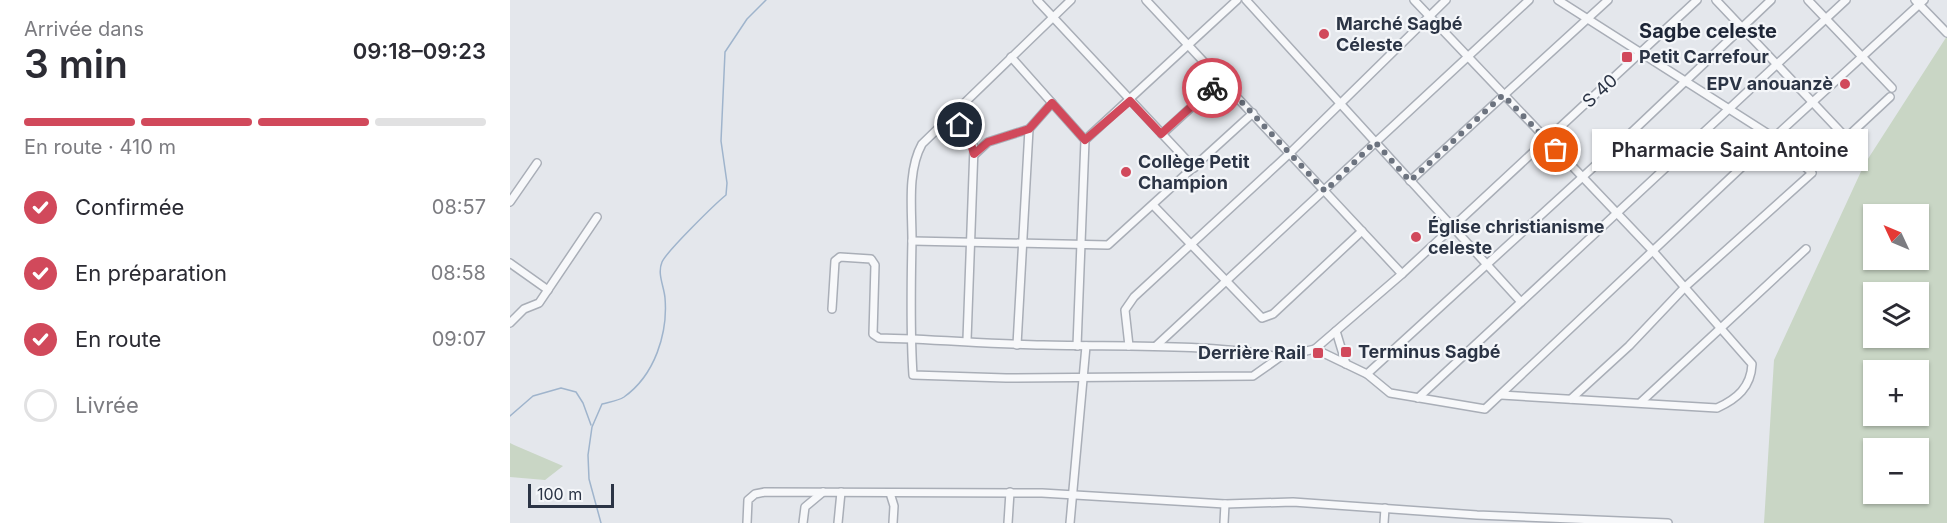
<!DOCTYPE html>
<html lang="fr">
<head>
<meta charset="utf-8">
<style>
	body { margin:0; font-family:Inter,sans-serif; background:#f2f2f3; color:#2b2b33; height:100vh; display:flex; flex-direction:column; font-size:22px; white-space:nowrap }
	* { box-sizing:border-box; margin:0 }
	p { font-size:20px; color:#7c7c81 }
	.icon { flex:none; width:33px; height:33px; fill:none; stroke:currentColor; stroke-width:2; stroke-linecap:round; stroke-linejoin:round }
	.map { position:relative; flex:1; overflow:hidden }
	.sheet { display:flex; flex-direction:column; background:#fff; width:510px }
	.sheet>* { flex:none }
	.needle { width:39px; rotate:314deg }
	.controls { position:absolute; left:1353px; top:204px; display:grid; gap:12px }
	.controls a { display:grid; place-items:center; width:66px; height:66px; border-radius:0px; background:#fff; box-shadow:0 2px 4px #0004; font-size:30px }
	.scale { position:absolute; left:18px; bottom:15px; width:86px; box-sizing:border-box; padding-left:6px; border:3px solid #2b3445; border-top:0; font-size:16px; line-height:21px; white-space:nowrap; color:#2b3445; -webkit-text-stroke:4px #f4f6f9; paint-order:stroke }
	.pin { position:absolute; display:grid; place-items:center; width:51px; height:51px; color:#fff; margin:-26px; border:3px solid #fff; border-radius:50%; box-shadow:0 2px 6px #0007 }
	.courier { position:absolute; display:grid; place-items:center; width:60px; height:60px; margin:-30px; border:4px solid #d1495b; border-radius:50%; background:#fff; color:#222; box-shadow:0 2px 8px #0007 }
	.bubble { position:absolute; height:42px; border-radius:0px; background:#fff; box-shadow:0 2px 4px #0004; font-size:20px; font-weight:600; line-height:42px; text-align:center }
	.headline em { font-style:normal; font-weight:600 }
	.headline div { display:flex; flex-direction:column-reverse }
	.headline { display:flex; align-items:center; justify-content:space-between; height:102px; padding:0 24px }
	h1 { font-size:39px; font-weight:600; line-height:45px }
	.bar { display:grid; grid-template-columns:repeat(4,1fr); gap:9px 6px; align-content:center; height:72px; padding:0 24px }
	.bar i { height:8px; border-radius:4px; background:#e1e1e2 }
	.bar .active { background:#d1495b }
	.bar p { grid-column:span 4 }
	ol { padding:0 24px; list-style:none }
	li { display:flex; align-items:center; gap:18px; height:66px }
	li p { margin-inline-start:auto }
	li .icon { padding:6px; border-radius:50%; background:#d1495b; color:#fff; stroke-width:4 }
	li:last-child { color:#7c7c81 }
	li i { width:33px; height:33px; border:3px solid #e1e1e2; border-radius:50% }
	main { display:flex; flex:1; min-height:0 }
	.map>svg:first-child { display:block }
	.green { fill:#c9d6c5; fill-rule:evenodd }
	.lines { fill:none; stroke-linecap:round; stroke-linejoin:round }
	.stream { stroke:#9fb4cc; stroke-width:1.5 }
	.street-casing { stroke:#a9aeb7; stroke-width:10 }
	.street { stroke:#f7f8fa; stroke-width:7 }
	.done { stroke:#6c737f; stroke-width:6; stroke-dasharray:0 10.8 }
	.route { stroke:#d1495b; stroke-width:8 }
	.poi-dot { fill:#d1495b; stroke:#f4f6f9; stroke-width:2 }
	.labels { text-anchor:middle; stroke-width:4.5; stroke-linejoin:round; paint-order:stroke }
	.poi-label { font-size:18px; font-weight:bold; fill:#2b3445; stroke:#f4f6f9; text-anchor:start }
	.street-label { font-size:18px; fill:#2b3445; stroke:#f4f6f9 }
	.neighbourhood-label { font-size:20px; font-weight:bold; fill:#1d2536; stroke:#f4f6f9 }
</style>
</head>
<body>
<main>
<section class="sheet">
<div class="headline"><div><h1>3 min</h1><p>Arrivée dans</p></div><em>09:18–09:23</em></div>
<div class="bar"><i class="active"></i><i class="active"></i><i class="active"></i><i></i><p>En route · 410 m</p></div>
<ol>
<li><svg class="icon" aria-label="check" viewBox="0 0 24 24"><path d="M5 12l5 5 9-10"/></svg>Confirmée<p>08:57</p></li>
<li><svg class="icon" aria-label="check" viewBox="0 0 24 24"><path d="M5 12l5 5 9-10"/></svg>En préparation<p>08:58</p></li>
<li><svg class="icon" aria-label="check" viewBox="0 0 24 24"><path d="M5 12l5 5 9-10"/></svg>En route<p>09:07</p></li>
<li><i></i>Livrée</li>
</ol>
</section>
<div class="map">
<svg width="1437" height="523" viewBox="0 0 1437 523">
	<rect width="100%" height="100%" fill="#e4e7ec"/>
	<!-- green -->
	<g class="green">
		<path d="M1437 36V523H1254L1264 360 1354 165ZM1364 214H1408V260H1364ZM1364 292H1408V338H1364ZM1364 370H1408V416H1364ZM1364 448H1408V494H1364Z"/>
		<polygon points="0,443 4,445 53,466 35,480 0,477"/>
	</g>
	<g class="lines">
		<!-- stream -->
		<g class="stream">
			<polyline points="0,416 23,396 51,388 66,392 73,403 81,425"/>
			<path d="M91 523 79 479 78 455 82 427 92 404C99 402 108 401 114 397 145 375 158 333 155 298 154 286 147 274 152 262 157 251 205 204 216 195L217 183 211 141 215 52 237 19 256 0"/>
		</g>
		<!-- street casing -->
		<g class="street-casing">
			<g id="street">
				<polyline points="527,0 684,168"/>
				<path d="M561 0 412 144C397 171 402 209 402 240 401 285 400 330 403 375L496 378 743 376 770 357 805 349 857 374 880 393 975 409 1235 164 1414 0"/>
				<polyline points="636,0 892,274"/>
				<polyline points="736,0 1011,302"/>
				<path d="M904 0 1142 250 1242 364C1241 387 1227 399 1207 408L991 395"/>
				<polyline points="1048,0 1263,137 1302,173 1175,287 1119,346 1061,399"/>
				<polyline points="1206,0 1343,145"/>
				<polyline points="1298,0 1382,88"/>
				<polyline points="1405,0 1437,33"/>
				<polyline points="501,57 575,140 567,346"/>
				<polyline points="441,116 458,134 464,147 457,340"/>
				<polyline points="652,134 711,80"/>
				<polyline points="1336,138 1380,97"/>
				<polyline points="575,140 727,0"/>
				<polyline points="464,155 478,142 519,129 542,103"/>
				<polyline points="900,181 1098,0"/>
				<polyline points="0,202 27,163"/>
				<polyline points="643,205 752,318 763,314 852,231"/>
				<polyline points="402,241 598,245 743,113"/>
				<polyline points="0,263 38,290"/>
				<path d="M322 309 325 261 330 257 361 259 365 265 363 334 369 338C423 339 478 344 533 345 611 347 692 343 770 357"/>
				<polyline points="0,323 14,309 29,303 87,217"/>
				<polyline points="826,331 836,364"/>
				<polyline points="507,345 519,129"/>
				<polyline points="619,346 615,310 624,297 780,153 936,0"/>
				<polyline points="646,346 1019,0"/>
				<polyline points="805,349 892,274 1187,0"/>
				<polyline points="857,374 1124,130 1261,0"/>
				<polyline points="908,398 1336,0"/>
				<polyline points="1131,402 1296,249"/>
				<polyline points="380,493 384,506 383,523"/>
				<polyline points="237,523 238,500 245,494 255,492 532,493 715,504 783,502 967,515 1158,523"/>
				<polyline points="293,523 295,507 313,492"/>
				<polyline points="328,523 331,492"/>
				<polyline points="498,523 500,492"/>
				<polyline points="560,523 576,346"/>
				<polyline points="714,523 715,504"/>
				<polyline points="874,523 875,508"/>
			</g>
		</g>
		<!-- street -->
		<use href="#street" class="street"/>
	</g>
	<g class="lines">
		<!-- done -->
		<polyline class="done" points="702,88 711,80 815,191 865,142 900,181 993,95 1046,150"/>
		<!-- route -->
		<polyline class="route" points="450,125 458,134 464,154 478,142 519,129 542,103 575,140 620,101 651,134 702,88"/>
	</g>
	<!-- markers -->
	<g class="poi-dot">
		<circle cx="814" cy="34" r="6"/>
		<rect x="1111" y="51" width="12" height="12" rx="3"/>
		<circle cx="1335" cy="84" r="6"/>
		<circle cx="616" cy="172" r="6"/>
		<circle cx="906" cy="237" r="6"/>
		<rect x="830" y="346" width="12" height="12" rx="3"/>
		<rect x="802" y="347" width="12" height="12" rx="3"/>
	</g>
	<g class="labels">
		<!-- poi labels -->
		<g class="poi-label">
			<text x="826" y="30">Marché Sagbé<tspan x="826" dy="21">Céleste</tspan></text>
			<text x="1129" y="63">Petit Carrefour</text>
			<text x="1323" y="90" text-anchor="end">EPV anouanzè</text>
			<text x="628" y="168">Collège Petit<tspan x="628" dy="21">Champion</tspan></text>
			<text x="918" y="233">Église christianisme<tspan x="918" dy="21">celeste</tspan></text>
			<text x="848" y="358">Terminus Sagbé</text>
			<text x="796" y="359" text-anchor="end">Derrière Rail</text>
		</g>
		<!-- street labels -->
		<g class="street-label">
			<text transform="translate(1090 91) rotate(-42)" y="6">S 40</text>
		</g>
		<!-- neighbourhood labels -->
		<g class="neighbourhood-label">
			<text x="1198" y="38">Sagbe celeste</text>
		</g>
	</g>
</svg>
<div class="controls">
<a><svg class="needle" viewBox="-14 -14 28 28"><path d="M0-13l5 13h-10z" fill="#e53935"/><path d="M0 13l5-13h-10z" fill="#7c7c81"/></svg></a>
<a><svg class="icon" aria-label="layers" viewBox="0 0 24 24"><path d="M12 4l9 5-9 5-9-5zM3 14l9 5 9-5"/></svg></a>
<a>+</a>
<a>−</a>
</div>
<div class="scale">100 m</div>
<div class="pin" style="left:1046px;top:150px;background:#ea580c"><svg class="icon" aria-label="bag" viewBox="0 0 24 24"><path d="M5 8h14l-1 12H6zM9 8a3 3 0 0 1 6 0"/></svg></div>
<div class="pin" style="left:450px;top:125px;background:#1f2937"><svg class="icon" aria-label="home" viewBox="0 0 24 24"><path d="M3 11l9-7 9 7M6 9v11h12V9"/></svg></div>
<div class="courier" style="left:702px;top:88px"><svg class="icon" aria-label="bike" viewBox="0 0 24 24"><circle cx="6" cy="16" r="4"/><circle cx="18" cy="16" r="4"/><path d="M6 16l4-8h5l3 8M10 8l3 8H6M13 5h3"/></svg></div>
<div class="bubble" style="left:1082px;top:129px;width:276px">Pharmacie Saint Antoine</div>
</div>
</main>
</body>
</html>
